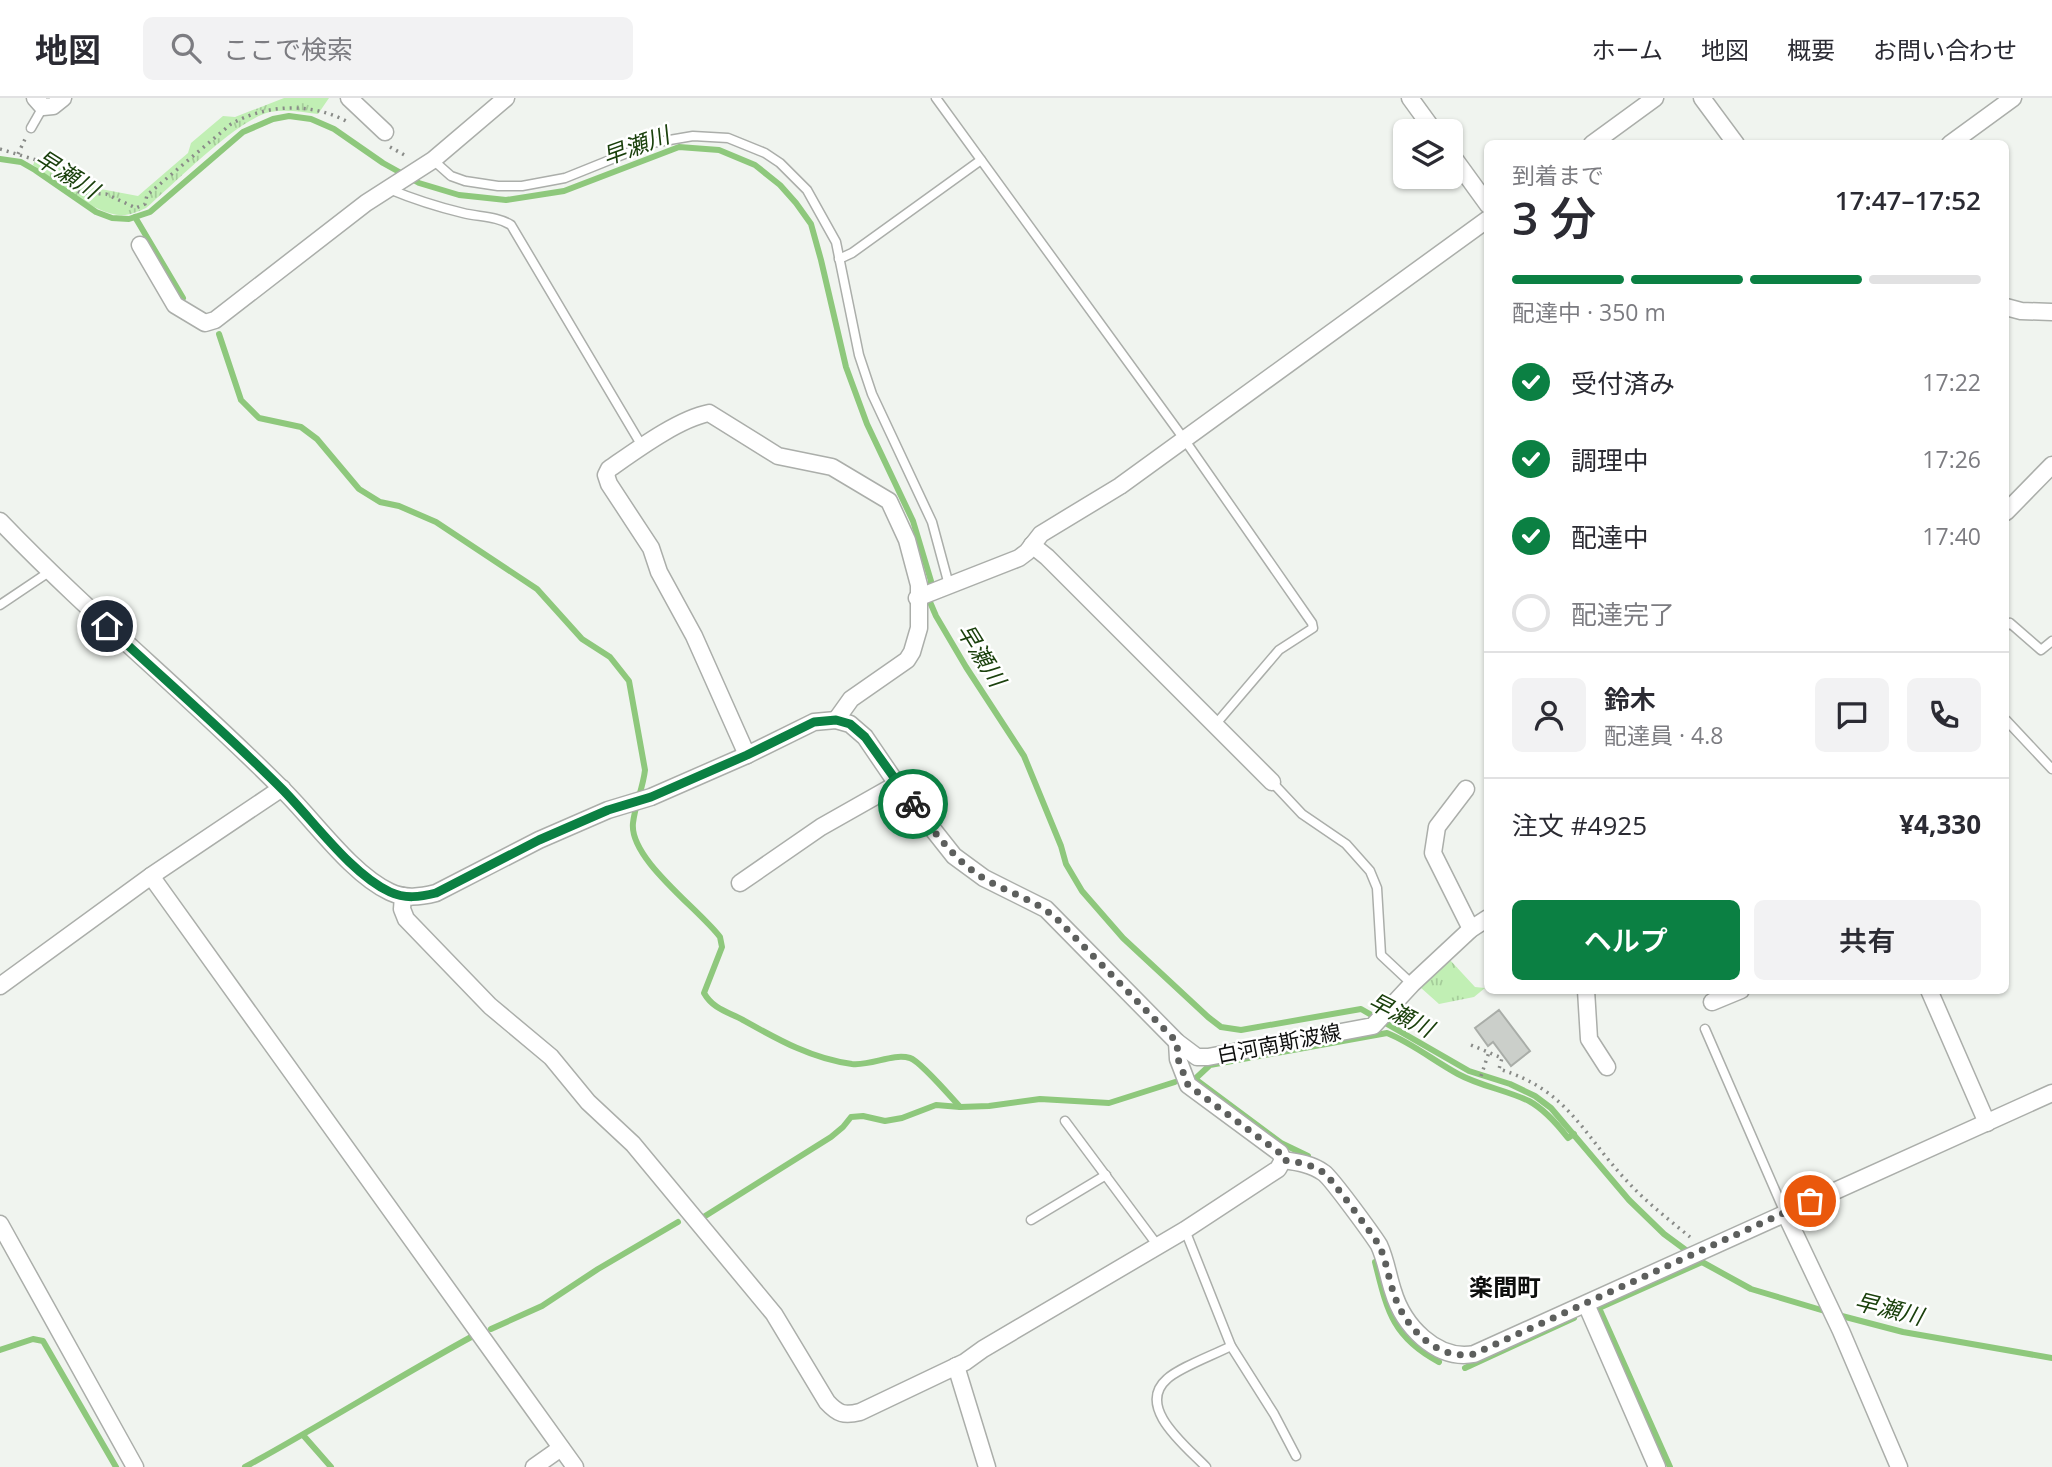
<!DOCTYPE html>
<html lang="ja">
<head>
<meta charset="utf-8">
<style>
	body { margin:0; font-family:"Open Sans","Noto Sans JP",sans-serif; background:#f2f2f3; color:#2b2b33; height:100vh; display:flex; flex-direction:column; font-size:26px; white-space:nowrap }
	* { box-sizing:border-box; margin:0 }
	p { font-size:23px; color:#7c7c81 }
	.icon { flex:none; width:38px; height:38px; fill:none; stroke:currentColor; stroke-width:2; stroke-linecap:round; stroke-linejoin:round }
	.map { position:relative; flex:1; overflow:hidden }
	.details { position:absolute; left:1484px; top:42px; width:525px; height:854px; display:flex; flex-direction:column; background:#fff; border-radius:10px; box-shadow:0 2px 5px #0004 }
	.details>* { flex:none }
	.controls { position:absolute; left:1393px; top:21px; display:grid; gap:14px }
	.controls a { display:grid; place-items:center; width:70px; height:70px; border-radius:10px; background:#fff; box-shadow:0 2px 5px #0004; font-size:35px }
	.pin { position:absolute; display:grid; place-items:center; width:60px; height:60px; color:#fff; margin:-30px; border:4px solid #fff; border-radius:50%; box-shadow:0 2px 7px #0007 }
	.courier { position:absolute; display:grid; place-items:center; width:70px; height:70px; margin:-35px; border:5px solid #0b8043; border-radius:50%; background:#fff; color:#222; box-shadow:0 2px 9px #0007 }
	.summary em { font-style:normal; font-weight:600 }
	.summary div { display:flex; flex-direction:column-reverse }
	.summary { display:flex; align-items:center; justify-content:space-between; height:119px; padding:0 28px }
	h1 { font-size:46px; font-weight:600; line-height:52px }
	.bar { display:grid; grid-template-columns:repeat(4,1fr); gap:10px 7px; align-content:center; height:84px; padding:0 28px }
	.bar i { height:9px; border-radius:5px; background:#e1e1e2 }
	.bar .current { background:#0b8043 }
	.bar p { grid-column:span 4 }
	.line { display:flex; align-items:center; gap:18px; padding:0 28px; border-top:2px solid #e1e1e2 }
	.line div { flex:1 }
	.round { display:grid; place-items:center; flex:none; width:74px; height:74px; border-radius:10px; background:#f2f2f3 }
	ol { padding:0 28px; list-style:none }
	li { display:flex; align-items:center; gap:21px; height:77px }
	li p { margin-inline-start:auto }
	li .icon { padding:7px; border-radius:50%; background:#0b8043; color:#fff; stroke-width:4 }
	li:last-child { color:#7c7c81 }
	li i { width:38px; height:38px; border:4px solid #e1e1e2; border-radius:50% }
	.primary-button { display:flex; gap:14px; margin-top:auto; padding:14px 28px }
	.primary-button a { flex:1; height:80px; border-radius:10px; background:#0b8043; color:#fff; font-size:28px; font-weight:600; line-height:80px; text-align:center }
	.primary-button a+a { background:#f2f2f3; color:#2b2b33 }
	header { display:flex; align-items:center; gap:42px; box-sizing:border-box; height:98px; padding:0 35px; background:#fff; border-bottom:2px solid #e1e1e2 }
	header strong { font-size:33px }
	nav { display:flex; gap:38px; margin-inline-start:auto; font-size:24px }
	.search { width:490px; height:63px; background:#f2f2f3; display:flex; align-items:center; gap:18px; box-sizing:border-box; padding:0 24px; border-radius:10px; color:#7c7c81; font-size:26px }
	.map>svg:first-child { display:block }
	.park { fill:url(#park-tufts) }
	.lines { fill:none; stroke-linecap:round; stroke-linejoin:round }
	.stream { stroke:#8ec87c; stroke-width:6 }
	.building { fill:#cbcfca; stroke:#a9ada8; stroke-width:2 }
	.service-casing { stroke:#abaeaa; stroke-width:11 }
	.minor-casing { stroke:#abaeaa; stroke-width:19 }
	.path { stroke:#898b88; stroke-width:3.5; stroke-dasharray:2 5; stroke-linecap:butt }
	.service { stroke:#fff; stroke-width:8 }
	.minor { stroke:#fff; stroke-width:16 }
	.done { stroke:#5d5f5d; stroke-width:7; stroke-dasharray:0 12.6 }
	.route { stroke:#0b8043; stroke-width:9 }
	.labels { text-anchor:middle; stroke-width:5; stroke-linejoin:round; paint-order:stroke }
	.street-label { font-size:21px; fill:#0e0f0e; stroke:#fff }
	.water-label { font-size:23px; font-style:italic; fill:#1a400c; stroke:#fff }
	.quarter-label { font-size:24px; font-weight:bold; fill:#0e0f0e; stroke:#fff }
</style>
</head>
<body>
<header>
<strong>地図</strong>
<div class="search"><svg class="icon" aria-label="search" viewBox="0 0 24 24"><circle cx="10" cy="10" r="6"/><path d="M15 15l6 6"/></svg>ここで検索</div>
<nav><a>ホーム</a><a>地図</a><a>概要</a><a>お問い合わせ</a></nav>
</header>
<div class="map">
<svg width="2052" height="1369" viewBox="0 0 2052 1369">
	<defs>
		<pattern id="park-tufts" width="24" height="20" patternUnits="userSpaceOnUse" patternTransform="scale(1.75)"><rect width="24" height="20" fill="#c1efb4"/><path d="M3 7l-1-3M5 7V3M7 7l1-3M15 17l-1-3M17 17v-4M19 17l1-3" fill="none" stroke="#a5cc9a"/></pattern>
	</defs>
	<rect width="100%" height="100%" fill="#f0f4ef"/>
	<!-- park -->
	<g class="park">
		<path d="M284 0H329L318 16C302 14 286 11 270 14 236 22 175 85 146 110 139 113 133 116 125 117 97 120 56 82 33 67L37 59 56 67 90 89 138 98 188 55 191 45 223 18 235 19Z"/>
		<polygon points="1450,862 1475,889 1485,890 1474,899 1439,906 1420,889"/>
	</g>
	<g class="lines">
		<!-- stream -->
		<g class="stream">
			<polyline points="0,61 21,64 35,72 96,114 112,120 129,121 150,114 243,34 273,21 289,18 311,21 334,31 383,65 419,85 459,97 478,99 506,102 564,93 679,49 719,52 755,67 780,87 796,105 811,126 821,162 846,269 867,326 913,423 931,483 930,504 936,518 966,569 1024,658 1061,748 1066,766 1082,793 1123,840 1208,919 1221,929 1241,932 1361,911 1469,973 1510,986 1535,998 1551,1010 1629,1102 1664,1136 1702,1164 1751,1191 1828,1214"/>
			<polyline points="135,119 183,200"/>
			<path d="M219 236 241 302 259 320 301 329 317 341 359 391 380 404 399 408 436 424 537 491 582 541 610 559 629 583 645 672C643 690 635 707 633 725 629 761 699 811 720 839L722 849 704 895C713 911 728 914 743 922 777 941 812 961 852 966 872 968 892 955 910 960 920 963 951 999 960 1009L989 1008 1040 1001 1109 1005 1175 984"/>
			<path d="M1308 1058 1281 1045 1195 981 1210 967 1387 935C1412 945 1434 963 1458 976 1480 988 1506 992 1529 1003 1544 1011 1558 1027 1568 1040L1574 1036"/>
			<polyline points="702,1120 831,1039 843,1029 851,1019 863,1018 885,1023 902,1020 936,1007 960,1009"/>
			<path d="M1375 1164C1387 1212 1392 1239 1439 1264"/>
			<polyline points="1838,1217 1903,1234 2052,1260"/>
			<polyline points="491,1231 542,1208 598,1171 678,1124"/>
			<polyline points="0,1252 33,1241 43,1243 116,1369"/>
			<polyline points="1465,1270 1574,1220"/>
			<polyline points="303,1337 331,1369"/>
			<path d="M245 1369C322 1327 396 1280 473 1238"/>
			<polyline points="1670,1369 1599,1210 1702,1164"/>
		</g>
	</g>
	<!-- building -->
	<polygon class="building" points="1499,912 1530,953 1511,968 1493,944 1488,948 1475,930"/>
	<g class="lines">
		<!-- service casing -->
		<g class="service-casing">
			<g id="service">
				<polyline points="936,0 1184,341 1312,525 1313,530 1279,552 1215,627"/>
				<polyline points="31,30 43,9"/>
				<polyline points="433,62 451,78 465,83 498,88 522,88 565,80 652,45 693,38 728,40 765,55 780,65 807,92 836,144 859,257 872,296 932,424 949,487"/>
				<path d="M389 91C413 101 438 109 463 115 479 119 497 118 511 127L642 348"/>
				<polyline points="839,161 852,155 981,62"/>
				<polyline points="0,507 49,474"/>
				<polyline points="2006,528 2010,525 2041,552 2052,543"/>
				<polyline points="2006,622 2052,671"/>
				<polyline points="1272,684 1302,716 1346,746 1370,773 1377,790 1381,857 1412,886"/>
				<polyline points="1705,931 1785,1115"/>
				<polyline points="1065,1023 1158,1148"/>
				<polyline points="1031,1122 1106,1077"/>
				<polyline points="1185,1132 1231,1248 1274,1316 1296,1358"/>
				<path d="M1206 1369C1187 1349 1135 1309 1167 1281 1180 1269 1214 1257 1231 1248"/>
			</g>
		</g>
		<!-- minor casing -->
		<g class="minor-casing">
			<g id="minor">
				<polyline points="35,0 43,9 53,8 63,0"/>
				<polyline points="349,0 385,34"/>
				<polyline points="1410,0 1434,33"/>
				<polyline points="1702,0 1736,46"/>
				<polyline points="1592,46 1655,0"/>
				<polyline points="1950,46 2013,0"/>
				<polyline points="1451,56 1488,107"/>
				<polyline points="140,147 175,207 205,225 215,222 366,105 433,62 506,0"/>
				<polyline points="2006,209 2021,213 2052,214"/>
				<polyline points="2006,414 2052,367"/>
				<path d="M0 423C90 517 191 599 282 691 313 721 351 776 390 794 405 801 420 799 436 795L539 742 608 712 651 699 747 657 814 624 836 622 850 626 865 639 897 686 954 758 984 780 1046 811 1177 944 1197 959H1208L1373 928 1412 886 1471 831 1488 820"/>
				<polyline points="1032,447 1047,459 1272,684"/>
				<polyline points="917,500 1019,460 1027,454 1041,436 1120,388 1488,121"/>
				<path d="M747 657 694 538 659 474 651 450 609 386 606 377 609 371C635 353 678 321 709 315L778 358 832 369 889 403 907 442 919 487V530L912 554 907 562 851 601 836 622"/>
				<polyline points="1466,691 1437,729 1433,755 1471,831"/>
				<polyline points="151,778 575,1369"/>
				<polyline points="740,785 821,729 897,686"/>
				<path d="M403 798 402 811 406 821 490 908 551 959 588 1004 633 1046 774 1216 827 1304C838 1316 844 1318 860 1314L965 1264 983 1251 1185 1132 1278 1071 1283 1062 1280 1055 1188 987 1178 961 1177 944"/>
				<polyline points="0,888 151,778 282,690"/>
				<polyline points="1586,892 1589,941 1607,969"/>
				<polyline points="1929,892 1987,1025"/>
				<polyline points="1712,904 1741,892"/>
				<path d="M1283 1062C1297 1064 1312 1066 1324 1075 1332 1081 1372 1136 1379 1147 1386 1162 1388 1178 1393 1193 1403 1227 1436 1263 1474 1256L2052 995"/>
				<polyline points="1785,1115 1841,1233 1899,1369"/>
				<polyline points="0,1126 135,1369"/>
				<polyline points="1586,1206 1657,1369"/>
				<polyline points="956,1268 987,1369"/>
				<polyline points="534,1369 561,1350"/>
			</g>
		</g>
		<!-- path -->
		<g class="path">
			<polyline points="390,49 408,59"/>
			<path d="M0 51 46 65 72 90 81 95 106 96 136 110 145 106 147 97 231 26C267 6 311 4 348 24"/>
			<polyline points="18,56 26,39"/>
			<path d="M1471 947 1502 960 1499 971C1568 992 1582 1035 1626 1082 1645 1103 1668 1121 1690 1139"/>
			<polyline points="1481,978 1489,954"/>
		</g>
		<!-- service -->
		<use href="#service" class="service"/>
		<!-- minor -->
		<use href="#minor" class="minor"/>
	</g>
	<g class="lines">
		<!-- done -->
		<path class="done" d="M913 706C934 733 953 761 983 780 1008 795 1037 802 1058 822L1177 944 1178 961 1188 987 1280 1055 1283 1062C1297 1064 1312 1066 1324 1075 1332 1081 1372 1136 1379 1147 1386 1162 1388 1178 1393 1193 1403 1228 1436 1263 1474 1256L1810 1103"/>
		<!-- route -->
		<path class="route" d="M107 528C165 582 226 635 282 691 313 722 351 776 390 794 405 801 420 799 436 795L539 742 608 712 651 699 747 657 814 624 836 622 850 626 865 639 913 706"/>
	</g>
	<g class="labels">
		<!-- street labels -->
		<g class="street-label">
			<text transform="translate(1279 946) rotate(-11)" y="7">白河南斯波線</text>
		</g>
		<!-- water labels -->
		<g class="water-label">
			<text transform="translate(636 48) rotate(-20)" y="8">早瀬川</text>
			<text transform="translate(67 76) rotate(32)" y="8">早瀬川</text>
			<text transform="translate(981 557) rotate(58)" y="8">早瀬川</text>
			<text transform="translate(1401 917) rotate(27)" y="8">早瀬川</text>
			<text transform="translate(1889 1211) rotate(14)" y="8">早瀬川</text>
		</g>
		<!-- quarter labels -->
		<g class="quarter-label">
			<text x="1505" y="1198">楽間町</text>
		</g>
	</g>
</svg>
<div class="controls">
<a><svg class="icon" aria-label="layers" viewBox="0 0 24 24"><path d="M12 4l9 5-9 5-9-5zM3 14l9 5 9-5"/></svg></a>
</div>
<div class="pin" style="left:1810px;top:1103px;background:#ea580c"><svg class="icon" aria-label="bag" viewBox="0 0 24 24"><path d="M5 8h14l-1 12H6zM9 8a3 3 0 0 1 6 0"/></svg></div>
<div class="pin" style="left:107px;top:528px;background:#1f2937"><svg class="icon" aria-label="home" viewBox="0 0 24 24"><path d="M3 11l9-7 9 7M6 9v11h12V9"/></svg></div>
<div class="courier" style="left:913px;top:706px"><svg class="icon" aria-label="bike" viewBox="0 0 24 24"><circle cx="6" cy="16" r="4"/><circle cx="18" cy="16" r="4"/><path d="M6 16l4-8h5l3 8M10 8l3 8H6M13 5h3"/></svg></div>
<section class="details">
<div class="summary"><div><h1>3 分</h1><p>到着まで</p></div><em>17:47–17:52</em></div>
<div class="bar"><i class="current"></i><i class="current"></i><i class="current"></i><i></i><p>配達中 · 350 m</p></div>
<ol>
<li><svg class="icon" aria-label="check" viewBox="0 0 24 24"><path d="M5 12l5 5 9-10"/></svg>受付済み<p>17:22</p></li>
<li><svg class="icon" aria-label="check" viewBox="0 0 24 24"><path d="M5 12l5 5 9-10"/></svg>調理中<p>17:26</p></li>
<li><svg class="icon" aria-label="check" viewBox="0 0 24 24"><path d="M5 12l5 5 9-10"/></svg>配達中<p>17:40</p></li>
<li><i></i>配達完了</li>
</ol>
<div class="line" style="height:126px"><a class="round"><svg class="icon" aria-label="person" viewBox="0 0 24 24"><circle cx="12" cy="8" r="4"/><path d="M4 21q1-7 8-7t8 7"/></svg></a><div><b>鈴木</b><p>配達員 · 4.8</p></div><a class="round"><svg class="icon" aria-label="chat" viewBox="0 0 24 24"><path d="M4 5h16v11H9l-5 4z"/></svg></a><a class="round"><svg class="icon" aria-label="phone" viewBox="0 0 24 24"><path d="M5 4h4l2 5-3 2q2 4 5 5l2-3 5 2v4C11 20 4 13 5 4z"/></svg></a></div>
<div class="line" style="height:91px"><div>注文 #4925</div><b>¥4,330</b></div>
<div class="primary-button"><a>ヘルプ</a><a>共有</a></div>
</section>
</div>
</body>
</html>
